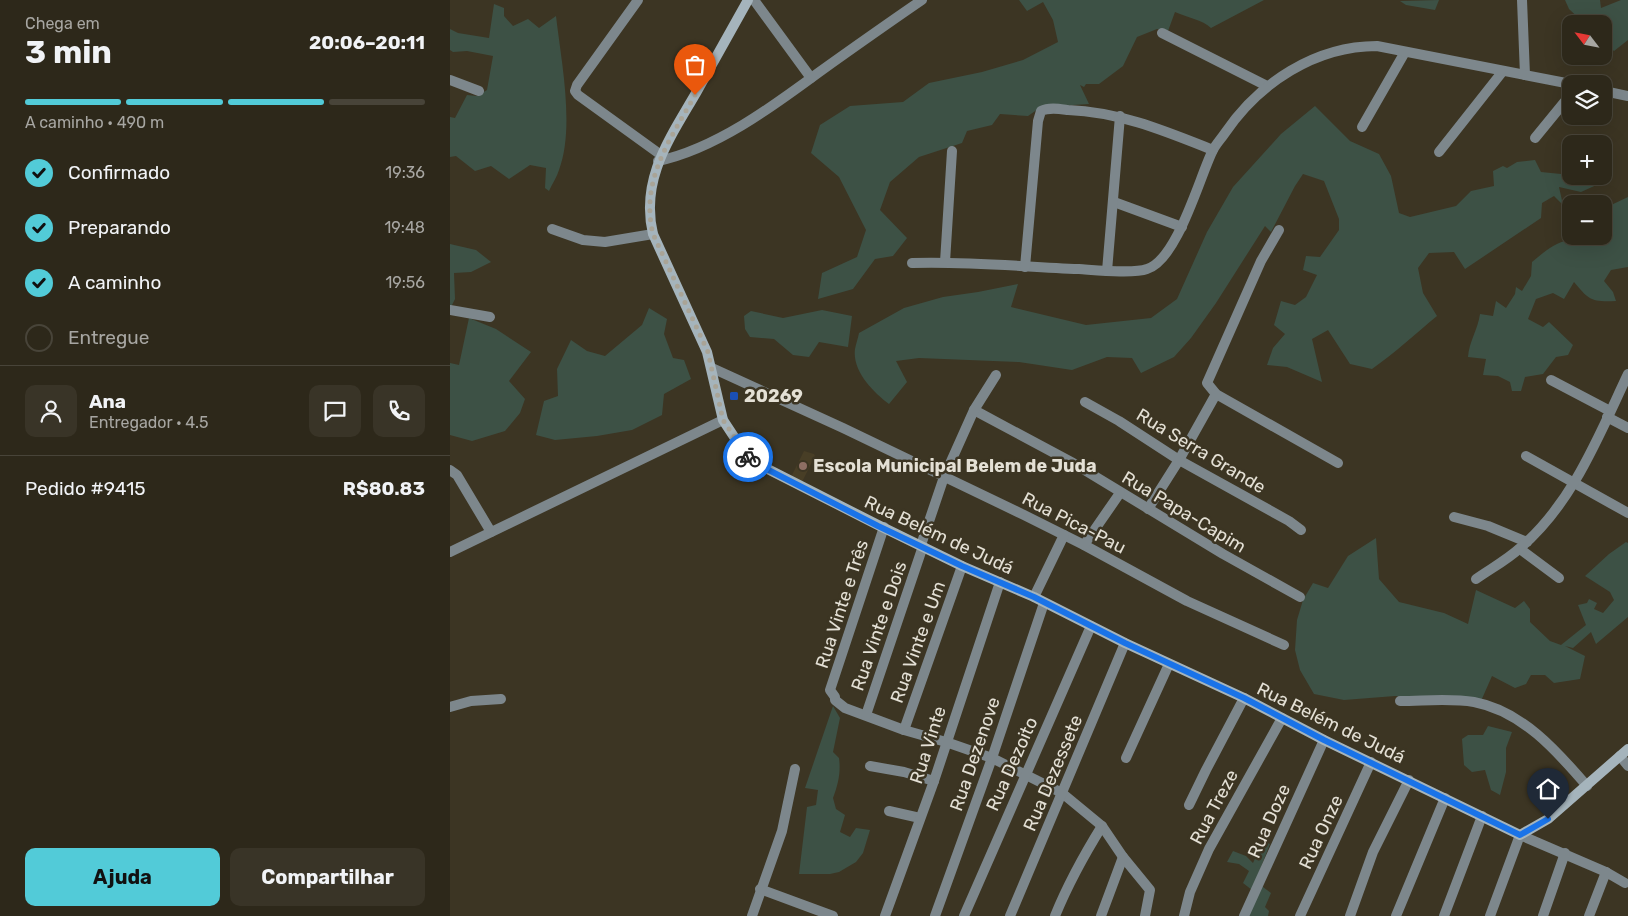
<!DOCTYPE html>
<html lang="pt">
<head>
<meta charset="utf-8">
<style>
	body { margin:0; font-family:Rubik,sans-serif; background:#393427; color:#f1f3f6; height:100vh; display:flex; flex-direction:column; font-size:19px; white-space:nowrap }
	* { box-sizing:border-box; margin:0 }
	p { font-size:16px; color:#a7a6a2 }
	.icon { flex:none; width:28px; height:28px; fill:none; stroke:currentColor; stroke-width:2; stroke-linecap:round; stroke-linejoin:round }
	.map { position:relative; flex:1; overflow:hidden }
	.sheet { display:flex; flex-direction:column; background:#2d281a; width:450px }
	.sheet>* { flex:none }
	.needle { width:32px; rotate:302deg }
	.tools { position:absolute; left:1112px; top:15px; display:grid; gap:10px }
	.tools a { display:grid; place-items:center; width:50px; height:50px; border-radius:10px; background:#2d281a; box-shadow:0 5px 20px #0002,0 0 0 1px #484439; font-size:25px }
	.pin { position:absolute; display:grid; place-items:center; width:42px; height:42px; color:#fff; margin:-51px -21px; border-radius:50% 50% 50% 0; rotate:-45deg; box-shadow:0 0 5px #0007 }
	.pin .icon { rotate:45deg }
	.courier { position:absolute; display:grid; place-items:center; width:50px; height:50px; margin:-25px; border:4px solid #1a73e8; border-radius:50%; background:#fff; color:#222; box-shadow:0 1px 6px #0007 }
	.head em { font-style:normal; font-weight:700 }
	.head div { display:flex; flex-direction:column-reverse }
	.head { display:flex; align-items:center; justify-content:space-between; height:85px; padding:0 25px }
	h1 { font-size:32px; font-weight:700; line-height:38px }
	.bar { display:grid; grid-template-columns:repeat(4,1fr); gap:8px 5px; align-content:center; height:60px; padding:0 25px }
	.bar i { height:6px; border-radius:4px; background:#484439 }
	.bar .current { background:#52cbd8 }
	.bar p { grid-column:span 4 }
	.line { display:flex; align-items:center; gap:12px; padding:0 25px; border-top:1px solid #484439 }
	.line div { flex:1 }
	.round { display:grid; place-items:center; flex:none; width:52px; height:52px; border-radius:10px; background:#393427 }
	ol { padding:0 25px; list-style:none }
	li { display:flex; align-items:center; gap:15px; height:55px }
	li p { margin-inline-start:auto }
	li .icon { padding:5px; border-radius:50%; background:#52cbd8; color:#111; stroke-width:4 }
	li:last-child { color:#a7a6a2 }
	li i { width:28px; height:28px; border:2px solid #484439; border-radius:50% }
	.action { display:flex; gap:10px; margin-top:auto; padding:10px 25px }
	.action a { flex:1; height:58px; border-radius:10px; background:#52cbd8; color:#111; font-size:20px; font-weight:700; line-height:58px; text-align:center }
	.action a+a { background:#393427; color:#f1f3f6 }
	main { display:flex; flex:1; min-height:0 }
	.map>svg:first-child { display:block }
	.built { fill:#483e26 }
	.green { fill:#3d5145 }
	.lines { fill:none; stroke-linecap:round; stroke-linejoin:round }
	.street { stroke:#7d878c; stroke-width:10 }
	.secondary { stroke:#a5b4bc; stroke-width:10 }
	.done { stroke:#a9a497; stroke-width:5; stroke-dasharray:0 9 }
	.route { stroke:#1a73e8; stroke-width:6 }
	.transit-dot { fill:#1a4fb4; stroke:#3c3523; stroke-width:2 }
	.education-dot { fill:#8d6e63; stroke:#3c3523; stroke-width:2 }
	.labels { text-anchor:middle; stroke-width:5; stroke-linejoin:round; paint-order:stroke }
	.poi-label { font-size:18px; font-weight:bold; fill:#e4e0d5; stroke:#3c3523; text-anchor:start }
	.street-label { font-size:18px; fill:#e4e0d5; stroke:#3c3523 }
</style>
</head>
<body>
<main>
<section class="sheet">
<div class="head"><div><h1>3 min</h1><p>Chega em</p></div><em>20:06–20:11</em></div>
<div class="bar"><i class="current"></i><i class="current"></i><i class="current"></i><i></i><p>A caminho · 490 m</p></div>
<ol>
<li><svg class="icon" aria-label="check" viewBox="0 0 24 24"><path d="M5 12l5 5 9-10"/></svg>Confirmado<p>19:36</p></li>
<li><svg class="icon" aria-label="check" viewBox="0 0 24 24"><path d="M5 12l5 5 9-10"/></svg>Preparando<p>19:48</p></li>
<li><svg class="icon" aria-label="check" viewBox="0 0 24 24"><path d="M5 12l5 5 9-10"/></svg>A caminho<p>19:56</p></li>
<li><i></i>Entregue</li>
</ol>
<div class="line" style="height:90px"><a class="round"><svg class="icon" aria-label="person" viewBox="0 0 24 24"><circle cx="12" cy="8" r="4"/><path d="M4 21q1-7 8-7t8 7"/></svg></a><div><b>Ana</b><p>Entregador · 4.5</p></div><a class="round"><svg class="icon" aria-label="chat" viewBox="0 0 24 24"><path d="M4 5h16v11H9l-5 4z"/></svg></a><a class="round"><svg class="icon" aria-label="phone" viewBox="0 0 24 24"><path d="M5 4h4l2 5-3 2q2 4 5 5l2-3 5 2v4C11 20 4 13 5 4z"/></svg></a></div>
<div class="line" style="height:65px"><div>Pedido #9415</div><b>R$80.83</b></div>
<div class="action"><a>Ajuda</a><a>Compartilhar</a></div>
</section>
<div class="map">
<svg width="1178" height="916" viewBox="0 0 1178 916">
	<rect width="100%" height="100%" fill="#3c3523"/>
	<!-- built -->
	<polygon class="built" points="354,451 364,454 365,456 352,482 341,477"/>
	<!-- green -->
	<g class="green">
		<path d="M569 0H814L761 28C753 20 736 17 725 12L718 31 707 29 687 37 673 66 649 84H636L634 87 630 85 639 104 591 107 578 116 550 114 542 125 517 131 512 143 469 157 440 182 430 210 457 238 443 256 425 259 403 289 368 299 372 273 407 257 416 230 389 177 361 153 370 125 400 106 453 102 479 83 532 72 573 60 608 42 603 20 593 2 577 11Z"/>
		<polygon points="989,0 985,10 956,5 950,1"/>
		<polygon points="1115,0 1150,0 1151,8 1171,0 1178,0 1178,40 1164,51 1154,42 1154,24 1135,24 1119,9"/>
		<path d="M44 4 54 8V16L63 26 78 19 89 28 106 16C111 60 125 128 109 170 107 177 102 184 99 191L95 188 96 168 80 165 59 179 41 166 25 171 6 156 0 157V117L5 118 17 95 27 96 37 90 43 56 17 51 3 52 0 50V29L8 33 39 38Z"/>
		<path d="M865 106 900 141 929 154 941 176 949 213 960 217 1006 206 1021 191 1044 186 1043 171 1053 166 1057 168 1067 162 1085 160 1091 172 1121 175V176H1154L1153 182 1131 192 1109 187 1113 205 1104 196 1092 203 1091 218 1015 269 1004 252 979 253 968 268 973 293 987 316C965 334 945 353 922 369L900 364 878 330 862 339 872 382 837 367 817 365 823 348 835 334 824 325 831 301 845 305 856 297 867 275 853 270 856 256 870 257 889 230V219L874 181 853 174 845 186 821 232 815 226 766 303 741 338 724 357 691 373 682 358 657 357 622 370 569 362 469 358 446 361 457 382 439 404C423 392 402 371 405 349 406 344 408 338 409 333L454 308 493 297 528 292 568 284 561 307 636 325 701 318 727 299 757 232 783 187 831 134Z"/>
		<path d="M1178 197V267L1161 270 1154 281 1163 292 1166 301C1141 302 1139 300 1124 282L1114 299 1103 293 1086 299 1078 319 1093 327 1099 322 1123 345 1118 355 1106 357 1093 374 1075 377 1071 391H1062L1060 382 1048 376 1033 375 1036 359 1018 357C1019 342 1028 329 1030 314L1043 316 1046 301 1056 308 1065 294 1066 287 1072 291 1081 276 1082 262C1094 252 1105 242 1120 240L1130 246 1147 236H1154V230L1155 231 1163 227 1157 207Z"/>
		<polygon points="0,244 26,250 41,262 21,272 4,273 5,299 0,309"/>
		<polygon points="199,308 217,319 214,334 223,358 234,360 241,379 214,394 212,415 182,430 147,436 105,440 86,435 94,401 108,396 107,369 121,340 137,351 155,356 192,325"/>
		<polygon points="372,310 402,316 398,347 369,342 359,357 343,355 324,339 300,337 295,329 294,316 301,311 333,318"/>
		<polygon points="19,318 46,329 81,352 59,381 75,399 70,413 55,431 22,441 0,435 0,363 9,365"/>
		<polygon points="926,538 929,579 949,602 994,613 1018,624 1026,590 1065,608 1074,601 1080,609 1080,622 1100,641 1111,645 1136,625 1128,605 1137,603 1139,599 1147,603 1144,609 1153,613 1164,600 1160,592 1135,576 1159,554 1176,542 1178,543 1178,617 1146,644 1141,632 1123,648 1115,646 1135,656 1130,679 1104,683 1095,675 1081,675 1076,684 1065,688 1042,676 1031,701 945,696 894,700 864,694 850,670 845,650 847,620 853,600 863,583 878,588 898,556"/>
		<path d="M383 706 390 718 383 752 389 758C391 773 388 784 383 798L386 809 395 815 390 832 400 837 406 828 420 830 413 853 406 862 389 872 380 874H349L357 807 366 805 368 790 355 788Z"/>
		<polygon points="1038,726 1062,732 1056,748 1056,772 1050,795 1041,790 1035,770 1022,772 1014,765 1012,739 1018,735 1033,735"/>
		<polygon points="813,841 820,844 802,890 793,883 799,871 789,864 777,862 783,851 796,856 803,863"/>
		<polygon points="809,884 821,893 815,907 819,911 818,916 794,916"/>
	</g>
	<g class="lines">
		<!-- street -->
		<g class="street">
			<polyline points="188,0 127,85 125,91 128,95 211,155"/>
			<polyline points="304,0 361,78"/>
			<polyline points="1072,0 1075,75"/>
			<polyline points="712,33 817,86"/>
			<polyline points="0,80 29,91"/>
			<polyline points="1154,91 1178,96"/>
			<polyline points="912,127 955,52"/>
			<polyline points="1085,138 1121,94"/>
			<polyline points="989,152 1053,71"/>
			<path d="M208 161C265 149 322 107 368 73 403 48 437 24 472 0"/>
			<polyline points="664,202 732,227"/>
			<polyline points="102,229 133,240 155,242 203,234"/>
			<polyline points="829,230 811,261 757,383 766,394 888,463"/>
			<polyline points="495,262 502,151"/>
			<path d="M462 263C518 261 574 267 629 269 645 270 683 274 697 269 727 260 749 179 762 152 765 145 771 139 775 133 809 83 865 46 927 46L1121 84"/>
			<path d="M575 267 588 121 591 111C599 107 610 109 618 110 670 112 715 131 763 150"/>
			<polyline points="657,271 670,116"/>
			<polyline points="0,310 40,317"/>
			<polyline points="262,368 393,428 574,515 634,545 737,601 834,645"/>
			<polyline points="1101,380 1160,411"/>
			<polyline points="635,402 669,421 729,460 839,521 851,530"/>
			<polyline points="524,410 623,463 773,554 850,597"/>
			<polyline points="1157,417 1178,428"/>
			<polyline points="1076,456 1178,513"/>
			<polyline points="0,470 7,475 41,532"/>
			<polyline points="698,509 729,460 766,394"/>
			<polyline points="1004,517 1038,526 1077,542"/>
			<polyline points="434,527 380,690 385,697 385,700 395,708 454,730 496,742 542,758 612,793 652,826 673,857 700,890 695,916"/>
			<polyline points="471,545 494,477 524,410 546,375"/>
			<polyline points="634,545 670,493"/>
			<polyline points="1070,549 1109,578"/>
			<polyline points="0,552 273,420"/>
			<path d="M1026 579C1040 569 1057 560 1070 548 1123 503 1149 435 1178 374"/>
			<polyline points="584,597 614,535"/>
			<path d="M950 701C974 701 1000 698 1024 702 1072 711 1107 751 1137 786"/>
			<polyline points="0,707 21,701 51,699"/>
			<polyline points="416,715 473,546"/>
			<polyline points="454,730 512,566"/>
			<polyline points="1170,756 1178,766"/>
			<polyline points="676,758 719,664"/>
			<polyline points="420,766 454,772 484,781"/>
			<polyline points="739,805 756,770 794,698"/>
			<polyline points="439,811 470,818"/>
			<polyline points="310,889 383,916"/>
			<polyline points="302,916 332,831 345,769"/>
			<polyline points="435,916 484,781 550,582"/>
			<polyline points="485,916 542,758 594,603"/>
			<polyline points="514,916 641,626"/>
			<polyline points="560,916 675,643"/>
			<path d="M605 916C618 884 634 855 652 826"/>
			<polyline points="651,916 673,857"/>
			<polyline points="734,916 740,892 759,849 832,718"/>
			<polyline points="794,916 874,740"/>
			<polyline points="850,916 921,762"/>
			<polyline points="900,916 923,852 959,780"/>
			<polyline points="946,916 995,798"/>
			<polyline points="994,916 1032,816"/>
			<polyline points="1040,916 1070,835 1156,872 1175,883"/>
			<polyline points="1093,916 1115,853"/>
			<polyline points="1139,916 1156,872"/>
		</g>
		<!-- secondary -->
		<path class="secondary" d="M298 0C281 31 263 62 246 93 220 138 190 179 203 234L257 352 273 420 296 455 302 461 428 525 512 566 584 597 675 643 794 698 874 740 1070 835 1098 819 1178 749"/>
	</g>
	<g class="lines">
		<!-- done -->
		<path class="done" d="M245 95C220 140 190 180 203 234L258 352 273 420 298 457"/>
		<!-- route -->
		<polyline class="route" points="298,457 309,465 428,526 512,566 584,597 675,643 794,698 874,740 1070,835 1098,819"/>
	</g>
	<!-- markers -->
	<rect class="transit-dot" x="279" y="391" width="10" height="10" rx="2.5"/>
	<circle class="education-dot" cx="353" cy="466" r="5"/>
	<g class="labels">
		<!-- poi labels -->
		<g class="poi-label">
			<text x="294" y="402">20269</text>
			<text x="363" y="472">Escola Municipal Belem de Juda</text>
		</g>
		<!-- street labels -->
		<g class="street-label">
			<text transform="translate(751 451) rotate(31)" y="6">Rua Serra Grande</text>
			<text transform="translate(734 512) rotate(31)" y="6">Rua Papa-Capim</text>
			<text transform="translate(624 523) rotate(27)" y="6">Rua Pica-Pau</text>
			<text transform="translate(489 535) rotate(25)" y="6">Rua Belém de Judá</text>
			<text transform="translate(392 604) rotate(-72)" y="6">Rua Vinte e Três</text>
			<text transform="translate(429 626) rotate(-71)" y="6">Rua Vinte e Dois</text>
			<text transform="translate(468 642) rotate(-70)" y="6">Rua Vinte e Um</text>
			<text transform="translate(881 723) rotate(26)" y="6">Rua Belém de Judá</text>
			<text transform="translate(478 745) rotate(-72)" y="6">Rua Vinte</text>
			<text transform="translate(525 754) rotate(-71)" y="6">Rua Dezenove</text>
			<text transform="translate(562 764) rotate(-66)" y="6">Rua Dezoito</text>
			<text transform="translate(603 773) rotate(-67)" y="6">Rua Dezessete</text>
			<text transform="translate(764 807) rotate(-62)" y="6">Rua Treze</text>
			<text transform="translate(819 821) rotate(-66)" y="6">Rua Doze</text>
			<text transform="translate(871 832) rotate(-65)" y="6">Rua Onze</text>
		</g>
	</g>
</svg>
<div class="tools">
<a><svg class="needle" viewBox="-14 -14 28 28"><path d="M0-13l5 13h-10z" fill="#e53935"/><path d="M0 13l5-13h-10z" fill="#a7a6a2"/></svg></a>
<a><svg class="icon" aria-label="layers" viewBox="0 0 24 24"><path d="M12 4l9 5-9 5-9-5zM3 14l9 5 9-5"/></svg></a>
<a>+</a>
<a>−</a>
</div>
<div class="pin" style="left:245px;top:95px;background:#ea580c"><svg class="icon" aria-label="bag" viewBox="0 0 24 24"><path d="M5 8h14l-1 12H6zM9 8a3 3 0 0 1 6 0"/></svg></div>
<div class="pin" style="left:1098px;top:819px;background:#1f2937"><svg class="icon" aria-label="home" viewBox="0 0 24 24"><path d="M3 11l9-7 9 7M6 9v11h12V9"/></svg></div>
<div class="courier" style="left:298px;top:457px"><svg class="icon" aria-label="bike" viewBox="0 0 24 24"><circle cx="6" cy="16" r="4"/><circle cx="18" cy="16" r="4"/><path d="M6 16l4-8h5l3 8M10 8l3 8H6M13 5h3"/></svg></div>
</div>
</main>
</body>
</html>
